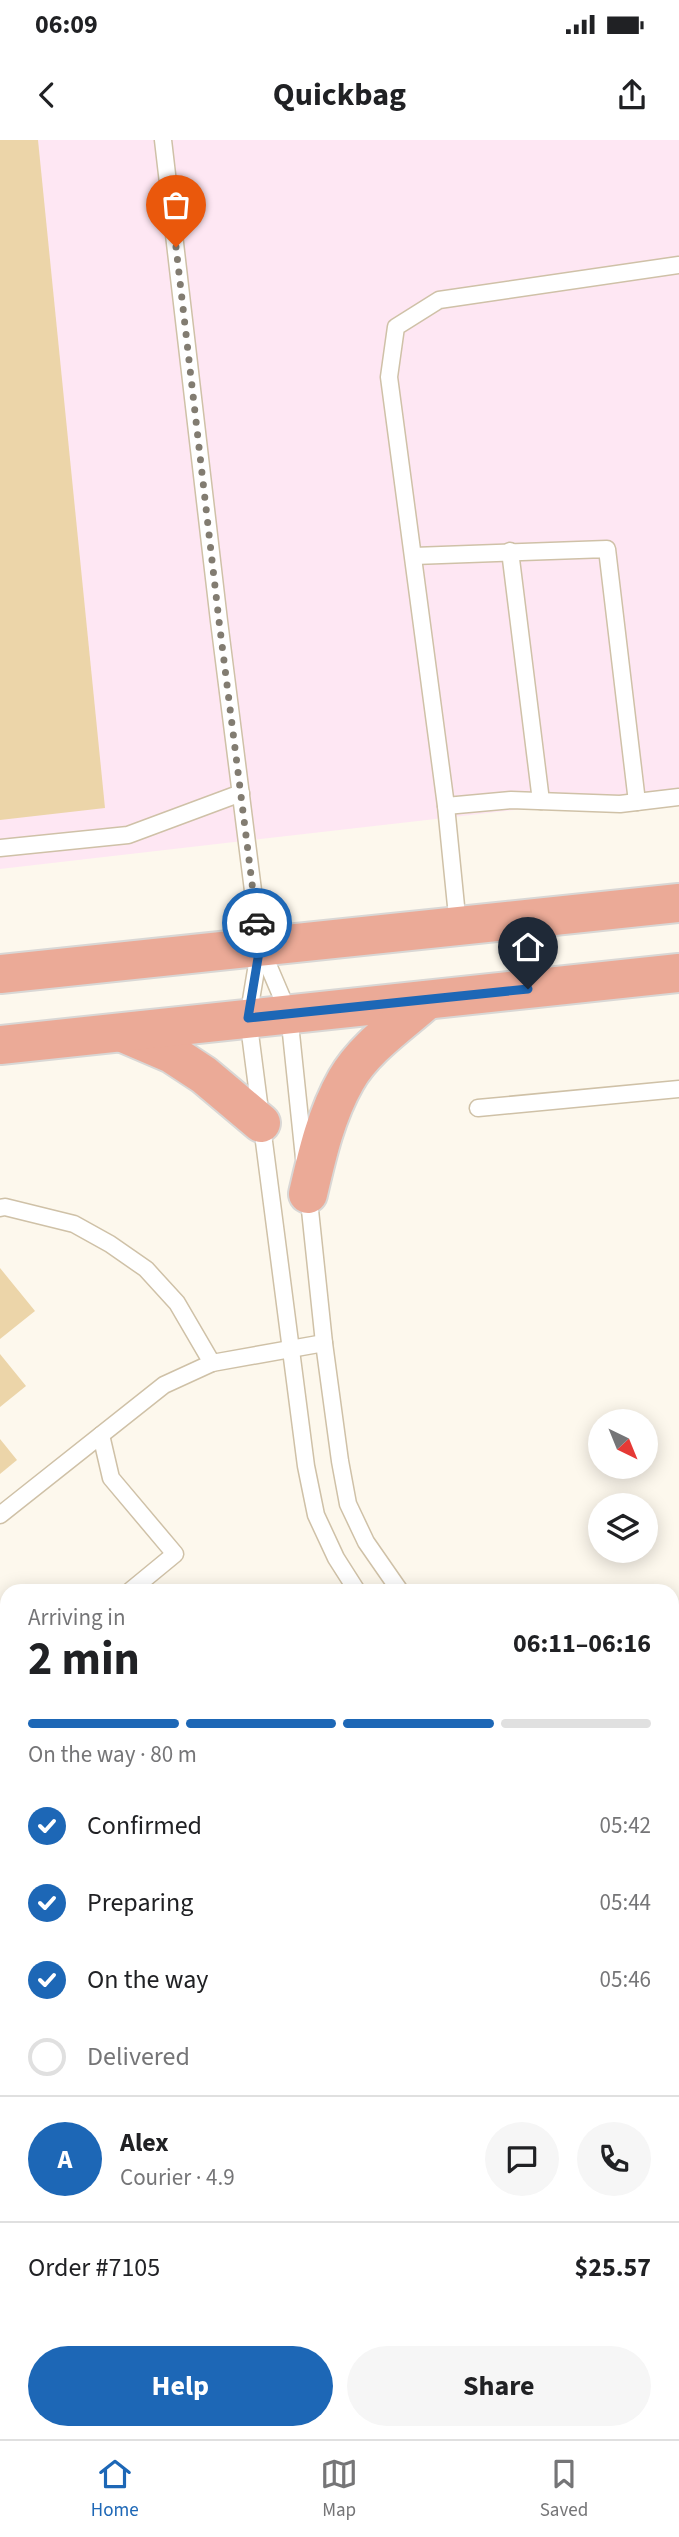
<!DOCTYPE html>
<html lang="en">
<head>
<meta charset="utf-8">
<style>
	body { margin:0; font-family:"Source Sans 3",sans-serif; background:#f6f6f6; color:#202124; height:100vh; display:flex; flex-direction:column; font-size:26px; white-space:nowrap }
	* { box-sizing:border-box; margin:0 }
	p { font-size:23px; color:#757577 }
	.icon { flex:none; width:38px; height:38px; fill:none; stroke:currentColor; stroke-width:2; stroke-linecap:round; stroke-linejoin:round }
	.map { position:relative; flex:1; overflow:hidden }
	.panel { position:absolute; left:0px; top:1444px; width:679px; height:856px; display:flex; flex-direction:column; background:#fff; border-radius:21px 21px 0 0; box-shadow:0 4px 18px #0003 }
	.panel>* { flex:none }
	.needle { width:46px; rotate:137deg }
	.buttons { position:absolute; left:588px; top:1269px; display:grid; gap:14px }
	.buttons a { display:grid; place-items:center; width:70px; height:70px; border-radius:50%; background:#fff; box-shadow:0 4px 18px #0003; font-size:35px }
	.pin { position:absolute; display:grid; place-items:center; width:60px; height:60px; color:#fff; margin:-72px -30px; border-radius:50% 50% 50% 0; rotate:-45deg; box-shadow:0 0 7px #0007 }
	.pin .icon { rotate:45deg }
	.courier { position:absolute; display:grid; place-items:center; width:70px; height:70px; margin:-35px; border:5px solid #1d67b6; border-radius:50%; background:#fff; color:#222; box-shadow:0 2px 9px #0007 }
	.summary em { font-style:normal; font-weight:700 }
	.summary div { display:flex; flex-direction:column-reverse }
	.summary { display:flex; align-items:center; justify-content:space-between; height:119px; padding:0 28px }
	h1 { font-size:46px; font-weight:700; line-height:52px }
	.bar { display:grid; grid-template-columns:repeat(4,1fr); gap:10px 7px; align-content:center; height:84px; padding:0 28px }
	.bar i { height:9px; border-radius:5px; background:#e0e0e0 }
	.bar .on { background:#1d67b6 }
	.bar p { grid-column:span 4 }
	.line { display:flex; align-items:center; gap:18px; padding:0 28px; border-top:2px solid #e0e0e0 }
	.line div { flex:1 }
	.round { display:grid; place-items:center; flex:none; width:74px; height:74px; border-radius:37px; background:#f6f6f6 }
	ol { padding:0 28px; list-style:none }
	li { display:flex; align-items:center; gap:21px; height:77px }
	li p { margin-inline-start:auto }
	li .icon { padding:7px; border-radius:50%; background:#1d67b6; color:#fff; stroke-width:4 }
	li:last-child { color:#757577 }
	li i { width:38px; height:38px; border:4px solid #e0e0e0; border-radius:50% }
	.button { display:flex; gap:14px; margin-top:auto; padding:14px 28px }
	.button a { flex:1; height:80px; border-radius:42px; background:#1d67b6; color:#fff; font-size:28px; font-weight:700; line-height:80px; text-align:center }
	.button a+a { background:#f6f6f6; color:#202124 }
	.status { display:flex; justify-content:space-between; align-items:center; height:49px; padding:0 35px; background:#fff; direction:ltr }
	.status svg { height:19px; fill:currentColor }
	header { display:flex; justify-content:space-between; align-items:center; height:91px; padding:0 28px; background:#fff; font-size:32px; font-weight:700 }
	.menu { display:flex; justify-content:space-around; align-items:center; height:98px; border-top:2px solid #e0e0e0; background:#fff; font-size:19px; color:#757577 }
	.menu a { display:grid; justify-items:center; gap:4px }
	.menu .on { color:#1d67b6 }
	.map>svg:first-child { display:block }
	.industrial { fill:#fee7f3 }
	.building { fill:#ecd5a9 }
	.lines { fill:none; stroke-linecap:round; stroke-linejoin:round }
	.service-casing { stroke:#cfc1a7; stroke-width:19 }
	.primary-casing { stroke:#d9d7d5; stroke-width:42 }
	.service { stroke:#fff; stroke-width:16 }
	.primary { stroke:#ebaa97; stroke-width:38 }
	.done { stroke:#827c71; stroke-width:7; stroke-dasharray:0 12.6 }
	.route { stroke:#1d67b6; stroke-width:9 }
</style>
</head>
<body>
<div class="status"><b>06:09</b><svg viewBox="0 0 49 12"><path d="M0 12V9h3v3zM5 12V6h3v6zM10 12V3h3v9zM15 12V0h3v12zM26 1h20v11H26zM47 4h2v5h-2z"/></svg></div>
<header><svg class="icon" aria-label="back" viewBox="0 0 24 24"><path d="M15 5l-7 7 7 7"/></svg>Quickbag<svg class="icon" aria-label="share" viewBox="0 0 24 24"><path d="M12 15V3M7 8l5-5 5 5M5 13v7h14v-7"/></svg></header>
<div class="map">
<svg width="679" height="2299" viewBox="0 0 679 2299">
	<rect width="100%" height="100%" fill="#fdf8ed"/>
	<!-- industrial -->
	<polygon class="industrial" points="0,0 679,0 679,651 0,729"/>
	<!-- building -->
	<g class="building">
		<polygon points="0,0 38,0 105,668 0,680"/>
		<polygon points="0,1128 35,1171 0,1199"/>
		<polygon points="0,1214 26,1246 0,1267"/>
		<polygon points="0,1299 17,1320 0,1334"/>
		<polygon points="7,1593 7,2158 0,2164 0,1599"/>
	</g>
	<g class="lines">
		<!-- service casing -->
		<g class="service-casing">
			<g id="service">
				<polyline points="163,0 219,481 260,806 289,874 304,1018"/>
				<polyline points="679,125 439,160 396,187 389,237 446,666 511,660 620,664 679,657"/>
				<polyline points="510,411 541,661"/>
				<polyline points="414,416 607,409 637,662"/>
				<polyline points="446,666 458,786"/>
				<polyline points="0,708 128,695 241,653"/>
				<polyline points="260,806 248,878 306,1326 316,1375 336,1418 357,1451"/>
				<polyline points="478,968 679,949"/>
				<polyline points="308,1051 324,1203 340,1321 348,1364 366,1402 400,1451"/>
				<polyline points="0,1068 5,1067 74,1084 110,1104 146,1129 177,1163 212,1223"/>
				<polyline points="101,1295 111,1338 175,1414 130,1451"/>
				<polyline points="0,1375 164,1245 212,1223 324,1203"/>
				<polyline points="672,1540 679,1540"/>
				<polyline points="0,1555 7,1550"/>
				<polyline points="672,1644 679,1640"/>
				<polyline points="672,1791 679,1808"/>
				<polyline points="672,1868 679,1892"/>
			</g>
		</g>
		<!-- primary casing -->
		<g class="primary-casing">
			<g id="primary">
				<polyline points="0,834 679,763"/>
				<polyline points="123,893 172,914 204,935 261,983"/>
				<polyline points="0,905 679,833"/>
				<path d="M308 1054C317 1015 326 975 346 940 364 908 400 884 427 860"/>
			</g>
		</g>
		<!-- service -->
		<use href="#service" class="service"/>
		<!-- primary -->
		<use href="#primary" class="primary"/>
	</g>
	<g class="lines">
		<!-- done -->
		<polyline class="done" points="176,107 219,481 257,783"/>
		<!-- route -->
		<polyline class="route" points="257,783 260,806 248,878 528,849"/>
	</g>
</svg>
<div class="buttons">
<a><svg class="needle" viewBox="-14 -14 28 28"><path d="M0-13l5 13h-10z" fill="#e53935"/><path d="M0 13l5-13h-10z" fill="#757577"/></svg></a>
<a><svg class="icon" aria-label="layers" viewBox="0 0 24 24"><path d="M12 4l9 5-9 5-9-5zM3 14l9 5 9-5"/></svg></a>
</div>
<div class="pin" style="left:176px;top:107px;background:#ea580c"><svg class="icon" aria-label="bag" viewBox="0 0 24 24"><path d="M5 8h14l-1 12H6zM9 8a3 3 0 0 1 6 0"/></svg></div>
<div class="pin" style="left:528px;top:849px;background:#1f2937"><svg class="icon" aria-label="home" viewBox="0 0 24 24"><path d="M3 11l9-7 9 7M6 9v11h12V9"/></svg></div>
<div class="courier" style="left:257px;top:783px"><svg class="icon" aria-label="car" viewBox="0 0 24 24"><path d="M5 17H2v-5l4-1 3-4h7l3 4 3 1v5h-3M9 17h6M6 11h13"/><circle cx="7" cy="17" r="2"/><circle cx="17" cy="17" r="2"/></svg></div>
<section class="panel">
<div class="summary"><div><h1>2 min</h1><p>Arriving in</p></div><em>06:11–06:16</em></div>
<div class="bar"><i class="on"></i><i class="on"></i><i class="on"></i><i></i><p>On the way · 80 m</p></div>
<ol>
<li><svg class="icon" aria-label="check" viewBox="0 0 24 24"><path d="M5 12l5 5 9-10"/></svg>Confirmed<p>05:42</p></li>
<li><svg class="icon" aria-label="check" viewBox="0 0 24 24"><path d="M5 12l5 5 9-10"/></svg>Preparing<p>05:44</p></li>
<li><svg class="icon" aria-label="check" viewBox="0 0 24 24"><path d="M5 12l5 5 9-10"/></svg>On the way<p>05:46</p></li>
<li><i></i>Delivered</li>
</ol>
<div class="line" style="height:126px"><b class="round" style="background:#1d67b6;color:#fff">A</b><div><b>Alex</b><p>Courier · 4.9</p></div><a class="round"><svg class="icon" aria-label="chat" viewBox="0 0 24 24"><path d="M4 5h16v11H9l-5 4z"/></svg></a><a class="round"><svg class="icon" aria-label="phone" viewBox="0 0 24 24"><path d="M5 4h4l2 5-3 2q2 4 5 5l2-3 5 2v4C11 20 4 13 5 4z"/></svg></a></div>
<div class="line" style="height:91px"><div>Order #7105</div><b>$25.57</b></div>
<div class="button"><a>Help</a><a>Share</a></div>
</section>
</div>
<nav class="menu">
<a class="on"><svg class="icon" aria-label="home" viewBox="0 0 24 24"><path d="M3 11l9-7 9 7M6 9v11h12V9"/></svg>Home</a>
<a><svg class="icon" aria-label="map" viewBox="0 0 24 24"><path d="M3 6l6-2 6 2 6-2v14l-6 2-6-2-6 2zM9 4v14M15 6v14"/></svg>Map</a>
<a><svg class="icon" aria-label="saved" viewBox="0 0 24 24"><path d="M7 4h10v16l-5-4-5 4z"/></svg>Saved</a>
</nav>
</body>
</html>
